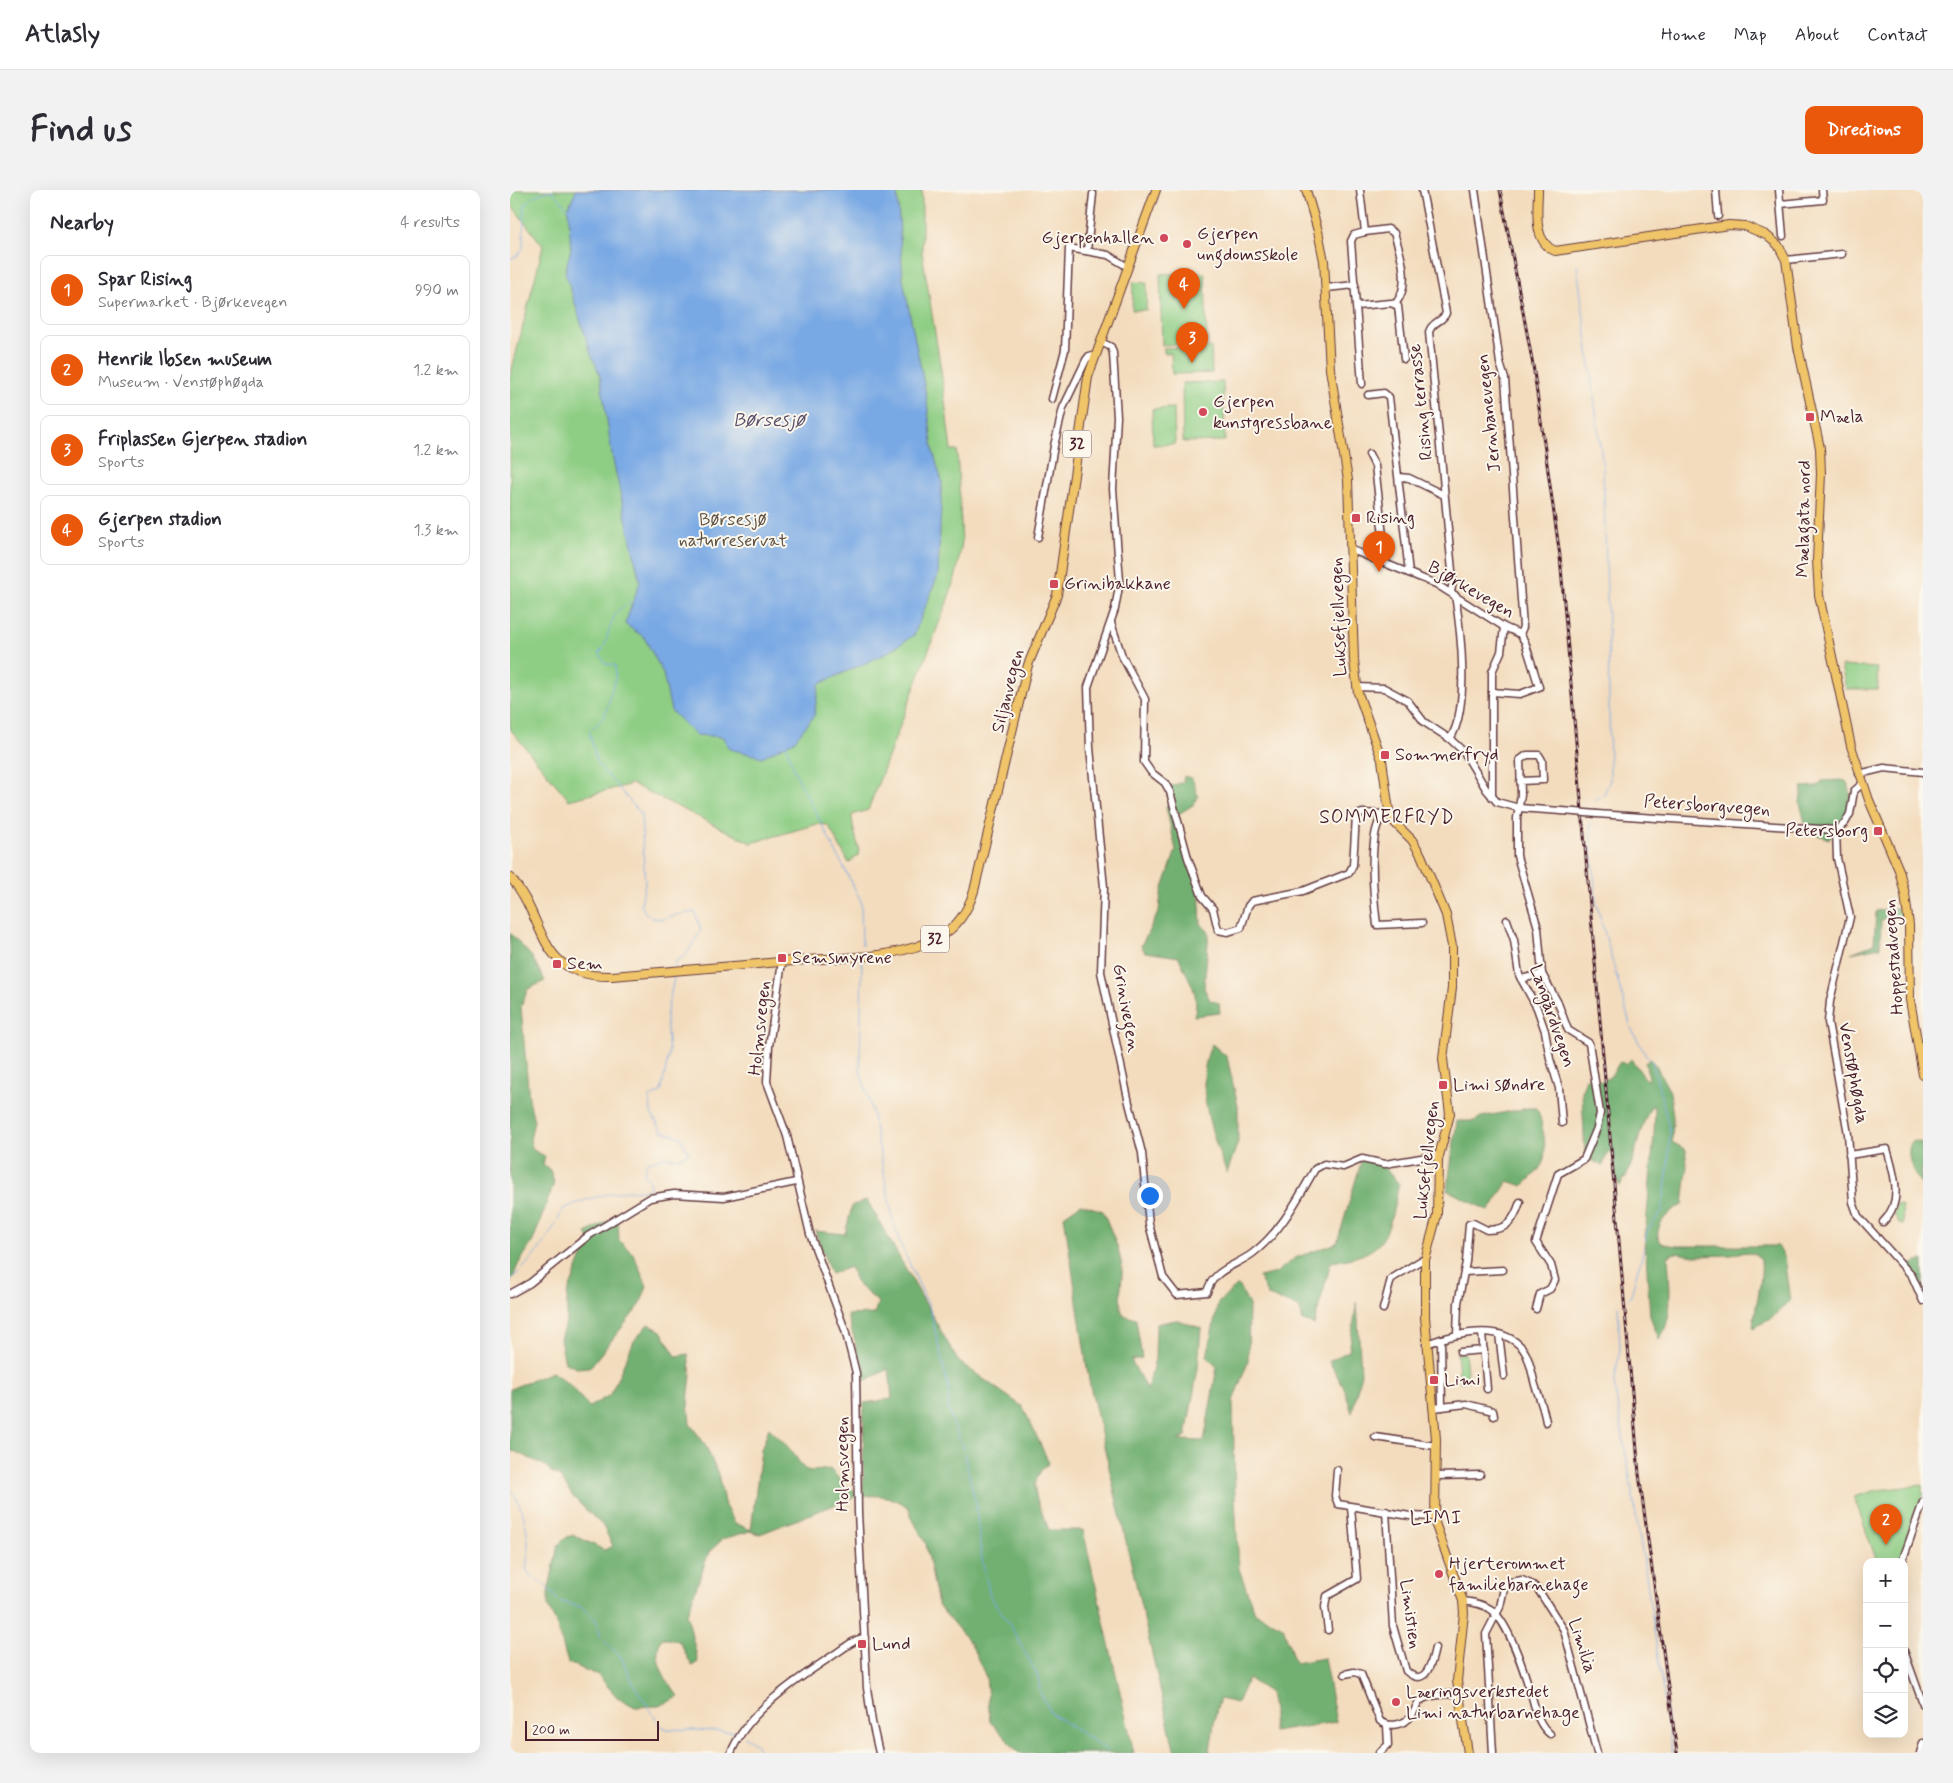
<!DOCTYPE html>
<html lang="en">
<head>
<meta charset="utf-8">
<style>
	:root { --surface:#fff; --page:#f2f2f3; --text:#2b2b33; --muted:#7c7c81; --line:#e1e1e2; --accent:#ea580c }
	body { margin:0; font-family:Mynerve,sans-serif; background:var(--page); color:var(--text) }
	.controls { position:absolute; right:15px; bottom:15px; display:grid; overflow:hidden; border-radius:10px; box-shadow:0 5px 20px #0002 }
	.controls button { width:45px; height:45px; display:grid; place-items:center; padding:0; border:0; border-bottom:1px solid var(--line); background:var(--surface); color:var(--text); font:25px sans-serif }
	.scale { position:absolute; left:15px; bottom:12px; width:134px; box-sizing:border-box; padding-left:5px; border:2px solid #4a1f2b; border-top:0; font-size:14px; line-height:18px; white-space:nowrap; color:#4a1f2b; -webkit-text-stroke:4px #fbf7ec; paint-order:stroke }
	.you { position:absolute; left:639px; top:1005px; width:18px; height:18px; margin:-12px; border:4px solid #fff; border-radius:50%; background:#1a73e8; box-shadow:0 0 0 8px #1a73e833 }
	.badge { display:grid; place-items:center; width:32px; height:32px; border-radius:50%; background:var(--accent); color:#fff; font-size:16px; font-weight:700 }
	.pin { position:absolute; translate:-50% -41px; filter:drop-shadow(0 1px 2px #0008) }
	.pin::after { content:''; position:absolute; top:26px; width:18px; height:15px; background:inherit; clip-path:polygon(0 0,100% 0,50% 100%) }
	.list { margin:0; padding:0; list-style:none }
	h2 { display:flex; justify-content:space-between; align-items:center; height:65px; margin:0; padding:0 20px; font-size:21px }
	h2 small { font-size:16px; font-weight:400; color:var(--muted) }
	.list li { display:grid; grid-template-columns:32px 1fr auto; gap:15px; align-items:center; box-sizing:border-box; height:70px; margin:0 10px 10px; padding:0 10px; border:1px solid var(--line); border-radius:10px }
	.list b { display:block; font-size:19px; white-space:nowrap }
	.list p { margin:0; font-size:16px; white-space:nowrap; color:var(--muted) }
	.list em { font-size:16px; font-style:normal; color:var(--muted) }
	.icon { flex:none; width:28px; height:28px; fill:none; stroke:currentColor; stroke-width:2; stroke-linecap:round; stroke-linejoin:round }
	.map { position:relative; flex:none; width:1413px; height:1563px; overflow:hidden; border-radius:10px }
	header { display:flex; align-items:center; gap:30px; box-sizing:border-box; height:70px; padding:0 25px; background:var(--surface); border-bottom:1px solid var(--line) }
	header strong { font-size:24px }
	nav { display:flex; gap:28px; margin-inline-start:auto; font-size:18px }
	.intro { display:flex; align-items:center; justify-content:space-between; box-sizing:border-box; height:120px; padding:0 30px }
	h1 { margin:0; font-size:35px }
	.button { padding:12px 22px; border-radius:10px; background:var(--accent); color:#fff; font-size:18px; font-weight:700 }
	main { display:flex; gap:30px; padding:0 30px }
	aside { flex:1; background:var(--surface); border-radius:10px; box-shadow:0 5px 20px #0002 }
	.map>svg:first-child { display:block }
</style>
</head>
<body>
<header>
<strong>Atlasly</strong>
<nav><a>Home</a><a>Map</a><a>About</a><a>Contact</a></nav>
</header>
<div class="intro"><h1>Find us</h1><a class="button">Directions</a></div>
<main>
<aside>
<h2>Nearby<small>4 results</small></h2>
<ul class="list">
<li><span class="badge">1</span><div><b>Spar Rising</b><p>Supermarket · Bjørkevegen</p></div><em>990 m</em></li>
<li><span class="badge">2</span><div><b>Henrik Ibsen museum</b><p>Museum · Venstøphøgda</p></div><em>1.2 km</em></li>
<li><span class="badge">3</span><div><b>Friplassen Gjerpen stadion</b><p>Sports</p></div><em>1.2 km</em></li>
<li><span class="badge">4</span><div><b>Gjerpen stadion</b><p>Sports</p></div><em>1.3 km</em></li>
</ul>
</aside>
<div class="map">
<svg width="1413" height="1563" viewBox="0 0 1413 1563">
	<rect width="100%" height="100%" fill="#fbf7ec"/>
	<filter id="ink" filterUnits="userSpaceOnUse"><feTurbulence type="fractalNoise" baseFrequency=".02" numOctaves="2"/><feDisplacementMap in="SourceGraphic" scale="10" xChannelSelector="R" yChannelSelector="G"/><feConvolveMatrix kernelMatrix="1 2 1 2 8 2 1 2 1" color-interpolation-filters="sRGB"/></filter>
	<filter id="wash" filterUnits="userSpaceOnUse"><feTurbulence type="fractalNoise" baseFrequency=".0096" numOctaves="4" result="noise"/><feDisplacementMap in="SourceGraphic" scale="20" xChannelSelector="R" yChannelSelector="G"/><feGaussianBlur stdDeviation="1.12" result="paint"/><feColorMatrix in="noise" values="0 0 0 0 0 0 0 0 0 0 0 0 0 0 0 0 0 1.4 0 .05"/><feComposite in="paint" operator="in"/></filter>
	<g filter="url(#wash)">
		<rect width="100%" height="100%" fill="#f3dcbd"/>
		<g fill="#8ecd84" stroke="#6c7658">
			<path d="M0 0H412V62L431 180 441 260H447L452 352 446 385 437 412 358 620 342 625C342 639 348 650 349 664L339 673 318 635 307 634 241 653 122 594 59 610 0 539V187L33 56 0 13Z"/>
			<polygon points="695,83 697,153 652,155 650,84"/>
			<polygon points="623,92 637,93 636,120 622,120"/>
			<polygon points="701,157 702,183 662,184 661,163 654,163 654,158"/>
			<polygon points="713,192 715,251 673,252 672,193"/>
			<polygon points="664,218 665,254 643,255 642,219"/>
			<polygon points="1331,476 1367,478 1368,499 1336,499"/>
			<polygon points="1387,1014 1392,1016 1393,1034 1389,1033 1384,1024"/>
			<polygon points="955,1163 958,1191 950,1192 947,1164"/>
			<polygon points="1413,1295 1413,1306 1390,1372 1367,1372 1344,1307 1367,1300"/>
		</g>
		<g fill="#72b072" stroke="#5e684e">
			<path d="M674 586 682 588 688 606 683 615 667 625 689 697 691 734 699 742 694 798 700 810 709 813 710 823 684 826C691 802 677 789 669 767L635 762 631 756 649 721 651 704 666 660 656 617 662 612 658 597 673 592Z"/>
			<path d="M1331 590 1336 591C1349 612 1333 635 1319 649L1297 641 1290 613 1292 597 1308 596 1312 591Z"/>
			<polygon points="1392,717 1392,726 1373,729 1371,731 1370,757 1341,763 1364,754 1366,721"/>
			<polygon points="0,743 22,767 35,791 18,799 11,817 19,909 24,931 20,950 23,960 35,966 33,974 40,980 44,993 23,1051 8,1075 0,1094"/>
			<path d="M702 854 717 867 728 916V952L717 983C702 947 683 891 702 854Z"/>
			<path d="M1121 869 1137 891 1139 887 1135 873 1140 869 1146 876 1160 902 1163 927 1162 952 1176 960 1177 979 1173 1015C1160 1019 1143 1036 1149 1051L1154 1054 1167 1056H1268L1274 1067 1280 1111 1259 1130 1243 1138C1245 1115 1253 1093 1251 1069L1245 1064 1232 1062 1222 1065 1185 1066 1165 1063 1158 1066C1159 1090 1165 1130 1149 1149L1140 1126 1135 1048 1144 945 1145 920 1142 915C1127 939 1127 973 1110 996L1105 989 1103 964 1098 961 1093 975 1075 968 1072 901 1076 888 1084 886 1090 892 1100 887 1110 872 1116 874Z"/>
			<path d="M1018 918H1027C1032 931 1038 960 1033 972 1030 981 1019 989 1013 996L998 991 979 1021 937 1000 947 931H965L971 927Z"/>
			<path d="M1403 951 1413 953V977L1411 982 1413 995C1403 988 1393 959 1403 951Z"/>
			<path d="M852 969 871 974 889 994C877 1045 880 1064 821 1072L804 1135 793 1131 789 1117 758 1106 749 1087 766 1083 785 1068 827 1053Z"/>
			<path d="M357 1010 448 1171 513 1217 539 1273C513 1293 530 1315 539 1340H573L624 1563H509L480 1531 476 1487 461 1454 428 1415 416 1354 402 1328 399 1318C383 1306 371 1305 353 1306L354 1213 382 1209 379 1179 352 1192 345 1151 337 1125 364 1124 368 1112 348 1095 340 1077 321 1084 305 1041 335 1044 342 1016Z"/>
			<path d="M571 1014 593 1021C600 1039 610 1059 612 1078 613 1094 607 1110 613 1125L626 1129 632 1168 621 1170 637 1200 645 1169 646 1134 666 1130 691 1138 688 1178 676 1246 669 1250 694 1251 707 1177 697 1167 708 1113 728 1095 739 1115 738 1172 723 1211 725 1309 729 1379 745 1423 773 1437 785 1473 814 1468 826 1532 763 1542V1518L760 1503 738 1488 727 1513 710 1509C703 1526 704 1545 699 1563H665L579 1191 554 1026Z"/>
			<polygon points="98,1031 108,1032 109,1050 124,1065 137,1096 130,1115 80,1177 67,1178 55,1173 50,1149 57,1128 57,1105 79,1049 76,1043"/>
			<polygon points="1413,1070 1413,1097 1405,1083 1397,1076"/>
			<polygon points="847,1112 851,1184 842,1223 834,1198 819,1171 839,1161"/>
			<path d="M138 1134 151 1141 166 1166 178 1164 181 1185 178 1212 180 1234 195 1254 208 1284 215 1316 225 1333 241 1340 251 1260 259 1238C265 1244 273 1251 279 1258 297 1279 287 1284 320 1279L336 1296 345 1301 347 1306 250 1344 240 1341 213 1349 199 1362 177 1424 188 1472 182 1476 169 1451 152 1448C140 1468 156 1491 169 1507L149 1516 125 1517 107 1507 88 1485 58 1473 46 1433 38 1416V1403L48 1355 57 1347 64 1345 94 1360 103 1356 93 1336 64 1308 50 1287 41 1282 36 1276 4 1261 0 1263V1199L42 1182 59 1194 79 1217 100 1205 124 1151Z"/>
		</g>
		<polygon fill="#79a9e4" stroke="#626488" points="66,0 387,0 393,90 416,204 423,261 432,292 428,385 404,445 375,464 309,494 304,526 284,551 252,567 219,559 213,547 186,545 161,521 153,483 134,447 115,434 130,392 103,270 90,185 81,164 55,82 61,59 58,18"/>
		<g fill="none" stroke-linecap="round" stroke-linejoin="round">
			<g stroke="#79a9e4" stroke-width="1">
				<path d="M0 69 7 66 13 58 14 17C19 7 32 1 42 1L58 18"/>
				<polyline points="1067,75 1093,277 1098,436 1100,590 1094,604 1085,610"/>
				<path d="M122 413C101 417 100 440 94 458L89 463 96 474 105 475C107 493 104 490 100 505 97 522 94 531 79 540L87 573 131 624 135 694 131 714 135 723 143 728 152 729 170 724 185 722 191 740 176 765 165 772V776"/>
				<polyline points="276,555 285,582 351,711 352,755"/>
				<polyline points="1080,633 1086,712 1121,838 1136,866 1142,871 1160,941 1158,977 1152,1021 1137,1041 1131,1071 1128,1078 1121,1106 1118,1109"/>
				<polyline points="352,771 350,880 362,921 383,1031 391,1055 420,1119 439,1200 438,1219 453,1259 466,1314 471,1365 480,1406 499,1433 528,1486 531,1505 542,1524 594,1558 597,1563"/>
				<path d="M0 1090C24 1070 40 1047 53 1019 81 1006 109 1000 140 1000L139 990 134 986 136 973 155 967 168 968 179 963 170 947 152 941 141 923 140 907 151 902 159 863 156 827 165 783"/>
				<polyline points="1108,1116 1110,1159 1104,1193 1137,1391 1162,1563"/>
				<path d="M0 1298C17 1323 21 1351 16 1379L22 1388 34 1394 49 1411 71 1417 86 1430 91 1448 111 1467 125 1497 151 1536 157 1539 229 1542"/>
				<polyline points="234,1546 247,1555 250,1563"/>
			</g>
		</g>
	</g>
	<g filter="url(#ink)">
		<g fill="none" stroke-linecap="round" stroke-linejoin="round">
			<defs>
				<g id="minor">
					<polyline points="850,0 855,42 844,45 841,51 852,194"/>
					<path d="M912 0 936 123C933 132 922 131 919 142L943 391 941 402"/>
					<polyline points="965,0 990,173 995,189 1013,437 1010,444"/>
					<polyline points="1206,0 1208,26"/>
					<polyline points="1269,0 1273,46"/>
					<polyline points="1270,14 1313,10 1312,0"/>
					<path d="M855 42 878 39 884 43C891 65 901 94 886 113"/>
					<polyline points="577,61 583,4"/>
					<polyline points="1276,70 1332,64"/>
					<polyline points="816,98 845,95"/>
					<polyline points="847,116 881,113 888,116 894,169"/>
					<path d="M591 152 601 157 603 163 607 227 603 299 610 391 605 419 578 497 580 558 594 697 591 782 619 913 632 963 639 1034 653 1087 667 1105 697 1102C703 1079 726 1076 743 1063 771 1042 788 1008 805 979L814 974 833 977 852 969 875 974 929 965"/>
					<polyline points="858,205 874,203 879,207 899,383"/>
					<polyline points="542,209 555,160 559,58 598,65 618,77"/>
					<polyline points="859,264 865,276 876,372"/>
					<polyline points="889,287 899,288 934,305"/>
					<polyline points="528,347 544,256 553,218 576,170 579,166 585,167"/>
					<polyline points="842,360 926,394 994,437 1010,444"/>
					<polyline points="601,433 612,466 635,509 634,572 641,582 655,593 660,602 678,668 692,706 703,719 708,740 718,742 731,738 738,716 742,711 793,701 839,683 843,675 846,626 852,623 873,624"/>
					<polyline points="847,497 874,498 898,511 914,532 940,549 954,562 976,599 987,612 1009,618 1065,622"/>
					<polyline points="982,502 1010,504 1029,497 1015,452 1010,444"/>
					<path d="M940 549C960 518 951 442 945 405"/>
					<polyline points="1349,584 1374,578 1413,582"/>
					<polyline points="1010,591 1033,590 1032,570 1029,565 1017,565 1010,570 1011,605 1007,628 1007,666 1028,738 1032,784 1048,813 1058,840 1079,853 1090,923 1087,938 1074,969 1048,984 1026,1052 1041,1075 1045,1090 1040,1099 1030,1104 1026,1119"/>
					<polyline points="982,607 982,482 991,462 994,437"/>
					<path d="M875 623C856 639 864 711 867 735L912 733"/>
					<polyline points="1087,624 1326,640 1335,633 1340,624 1344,601 1353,593"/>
					<polyline points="1326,640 1327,668 1340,727 1320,811 1318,832 1338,944 1343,1012 1348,1026 1402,1086 1413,1111"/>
					<polyline points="997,730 1004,750 1009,785 1027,818 1035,841 1040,869 1049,898 1052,933"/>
					<polyline points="272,772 259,856 257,892 277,946 300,1044 335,1140 346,1183 348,1322 357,1498 362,1532 369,1563"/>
					<polyline points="1011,789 1032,784"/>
					<path d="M1339 965 1377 959C1384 984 1394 1011 1373 1032"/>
					<polyline points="954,1082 993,1080"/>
					<polyline points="0,1104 20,1093 78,1046 140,1008 164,1004 214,1007 286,992"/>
					<polyline points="873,1119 881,1089 910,1071 915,1070"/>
					<polyline points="972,1143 977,1199"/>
					<polyline points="989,1144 994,1186"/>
					<path d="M947 1145 948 1113 956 1072 959 1034 963 1033 977 1040C998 1040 1004 1030 1010 1012"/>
					<path d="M916 1154C944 1144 991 1131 1013 1159 1020 1168 1022 1184 1025 1195 1029 1207 1034 1219 1036 1232"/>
					<polyline points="950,1162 974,1160"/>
					<polyline points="932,1217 956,1214 983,1221 984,1226"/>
					<polyline points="923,1218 932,1217 931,1149"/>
					<polyline points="865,1247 926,1256"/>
					<polyline points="827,1280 825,1306 828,1314 900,1326 924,1327"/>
					<polyline points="926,1286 970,1285"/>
					<path d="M876 1321 883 1436 896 1481C916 1499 922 1472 925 1458"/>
					<polyline points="1392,1372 1413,1312"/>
					<path d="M953 1411C963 1412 973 1414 982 1420 1000 1435 1015 1484 1022 1507 1026 1521 1028 1534 1040 1544"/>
					<polyline points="818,1440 815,1417 817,1406 847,1389 841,1317"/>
					<polyline points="1394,1461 1413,1514"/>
					<path d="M835 1484 844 1482 851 1484 870 1531C879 1538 895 1535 902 1525 906 1520 906 1512 913 1509 922 1504 938 1505 948 1503"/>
					<path d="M221 1563C237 1521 289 1488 325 1464 333 1459 345 1448 355 1448"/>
					<polyline points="869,1563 878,1555 877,1535"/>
					<polyline points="983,1563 976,1444 990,1417 994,1398 1001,1392 1012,1390 1023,1395 1029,1401 1054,1440 1087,1563"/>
					<polyline points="1410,1563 1413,1553"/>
				</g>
				<g id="major">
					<polyline points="796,0 808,41 814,71 820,179 838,290 844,470 848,503 872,570 879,621 883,631 902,650 911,665 936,725 942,756 942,798 933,869 940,924 928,970 927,1025 915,1070 915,1127 926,1249 925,1333 953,1411 954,1423 947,1491 958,1563"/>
					<path d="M1028 0C1028 20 1022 51 1045 61L1219 35 1235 36 1256 45 1268 55 1276 70 1288 157 1310 258 1311 284 1307 370 1309 405 1341 556 1359 610 1389 680 1395 704 1399 735 1400 810 1413 885"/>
					<path d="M0 687C38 730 25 788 102 786 162 781 223 776 283 771 330 767 389 770 431 746 449 736 458 720 464 701L518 475 547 405 578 187 646 0"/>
				</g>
			</defs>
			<use href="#minor" stroke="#633b41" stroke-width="9"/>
			<use href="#major" stroke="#633b41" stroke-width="10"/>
			<use href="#minor" stroke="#fff" stroke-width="6"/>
			<use href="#major" stroke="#f0c469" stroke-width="8"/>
			<defs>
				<polyline id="rail" points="990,0 1023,175 1050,366 1129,1284 1167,1563"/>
			</defs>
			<use href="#rail" stroke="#4a1f2b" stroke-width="3"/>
			<use href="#rail" stroke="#fbf7ec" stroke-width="1" stroke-dasharray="4" stroke-linecap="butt"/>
			<defs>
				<polyline id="minor-bridge" points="1065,622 1087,624"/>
			</defs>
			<use href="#minor-bridge" stroke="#633b41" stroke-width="9" stroke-linecap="butt"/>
			<use href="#minor-bridge" stroke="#fff" stroke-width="6"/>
		</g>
	</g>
	<g fill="#d1495b" stroke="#fbf7ec" stroke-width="2">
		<circle cx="654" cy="48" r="5"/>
		<circle cx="677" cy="54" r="5"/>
		<circle cx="693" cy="222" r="5"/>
		<rect x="1295" y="222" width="10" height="10" rx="2.5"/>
		<rect x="841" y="323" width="10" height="10" rx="2.5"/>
		<rect x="539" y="389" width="10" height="10" rx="2.5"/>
		<rect x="870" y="560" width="10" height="10" rx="2.5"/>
		<rect x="1363" y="636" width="10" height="10" rx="2.5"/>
		<rect x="267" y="763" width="10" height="10" rx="2.5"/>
		<rect x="42" y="769" width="10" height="10" rx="2.5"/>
		<rect x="928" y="890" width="10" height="10" rx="2.5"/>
		<rect x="919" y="1185" width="10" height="10" rx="2.5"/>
		<circle cx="929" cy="1384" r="5"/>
		<rect x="347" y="1449" width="10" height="10" rx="2.5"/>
		<circle cx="886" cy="1512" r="5"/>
	</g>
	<g text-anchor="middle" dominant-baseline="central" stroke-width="4" stroke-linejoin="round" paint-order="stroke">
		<g fill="#fbf7ec" stroke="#7f6065" stroke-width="1">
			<rect x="553" y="240.5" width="28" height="27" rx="4"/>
			<rect x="411" y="735.5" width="28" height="27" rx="4"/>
		</g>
		<g font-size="16" font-weight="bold" fill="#4a1f2b">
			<text x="567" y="254">32</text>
			<text x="425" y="749">32</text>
		</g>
		<g font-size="18" fill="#4a1f2b" stroke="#fbf7ec" text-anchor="start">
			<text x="687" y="44">Gjerpen<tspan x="687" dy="21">ungdomsskole</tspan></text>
			<text x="644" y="48" text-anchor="end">Gjerpenhallen</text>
			<text x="703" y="212">Gjerpen<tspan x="703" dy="21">kunstgressbane</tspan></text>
			<text x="1310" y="227">Mæla</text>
			<text x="856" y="328">Rising</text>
			<text x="554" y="394">Grinibakkane</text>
			<text x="885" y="565">Sommerfryd</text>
			<text x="1358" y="641" text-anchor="end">Petersborg</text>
			<text x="282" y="768">Semsmyrene</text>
			<text x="57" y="774">Sem</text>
			<text x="943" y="895">Limi søndre</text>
			<text x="934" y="1190">Limi</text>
			<text x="939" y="1374">Hjerterommet<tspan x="939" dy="21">familiebarnehage</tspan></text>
			<text x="362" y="1454">Lund</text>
			<text x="896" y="1502">Læringsverkstedet<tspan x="896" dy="21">Limi naturbarnehage</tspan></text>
		</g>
		<g font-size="18" fill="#4a1f2b" stroke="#fbf7ec">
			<text transform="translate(911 212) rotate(-96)">Rising terrasse</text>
			<text transform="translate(979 223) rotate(-96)">Jernbanevegen</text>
			<text transform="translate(1294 329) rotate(-89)">Mælagata nord</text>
			<text transform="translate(961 400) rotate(30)">Bjørkevegen</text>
			<text transform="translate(829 427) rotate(-92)">Luksefjellvegen</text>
			<text transform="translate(498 501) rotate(-76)">Siljanvegen</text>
			<text transform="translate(1197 616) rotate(4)">Petersborgvegen</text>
			<text transform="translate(1384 767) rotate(-94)">Hoppestadvegen</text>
			<text transform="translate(616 818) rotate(80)">Grinivegen</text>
			<text transform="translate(1042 826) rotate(71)">Langårdvegen</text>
			<text transform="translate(250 838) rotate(-84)">Holmsvegen</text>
			<text transform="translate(1343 883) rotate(80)">Venstøphøgda</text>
			<text transform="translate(917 970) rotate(-84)">Luksefjellvegen</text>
			<text transform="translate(333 1274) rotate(-90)">Holmsvegen</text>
			<text transform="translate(900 1424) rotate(82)">Limistien</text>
			<text transform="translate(1072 1456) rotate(72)">Limilia</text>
		</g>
		<g font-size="18" fill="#5e5346" stroke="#fbf7ec">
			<text x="223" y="330">Børsesjø<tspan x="223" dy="21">naturreservat</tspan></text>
		</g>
		<g font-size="19" font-style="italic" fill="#5a4f6c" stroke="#fbf7ec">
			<text x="259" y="230">Børsesjø</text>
		</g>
		<g font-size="19" letter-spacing="1" fill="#4a1f2b" stroke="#fbf7ec">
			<text x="877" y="627">SOMMERFRYD</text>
			<text x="926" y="1328">LIMI</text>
		</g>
	</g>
</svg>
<div class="controls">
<button>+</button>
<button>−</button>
<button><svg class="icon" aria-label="locate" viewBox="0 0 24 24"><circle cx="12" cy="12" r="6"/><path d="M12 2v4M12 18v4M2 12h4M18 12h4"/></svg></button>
<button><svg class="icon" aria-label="layers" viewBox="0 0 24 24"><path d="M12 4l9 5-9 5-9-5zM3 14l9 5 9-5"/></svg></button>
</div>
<div class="scale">200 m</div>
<div class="you"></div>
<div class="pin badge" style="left:869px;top:382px">1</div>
<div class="pin badge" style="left:1376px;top:1355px">2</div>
<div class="pin badge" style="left:682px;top:173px">3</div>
<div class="pin badge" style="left:674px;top:119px">4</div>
</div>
</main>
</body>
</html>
